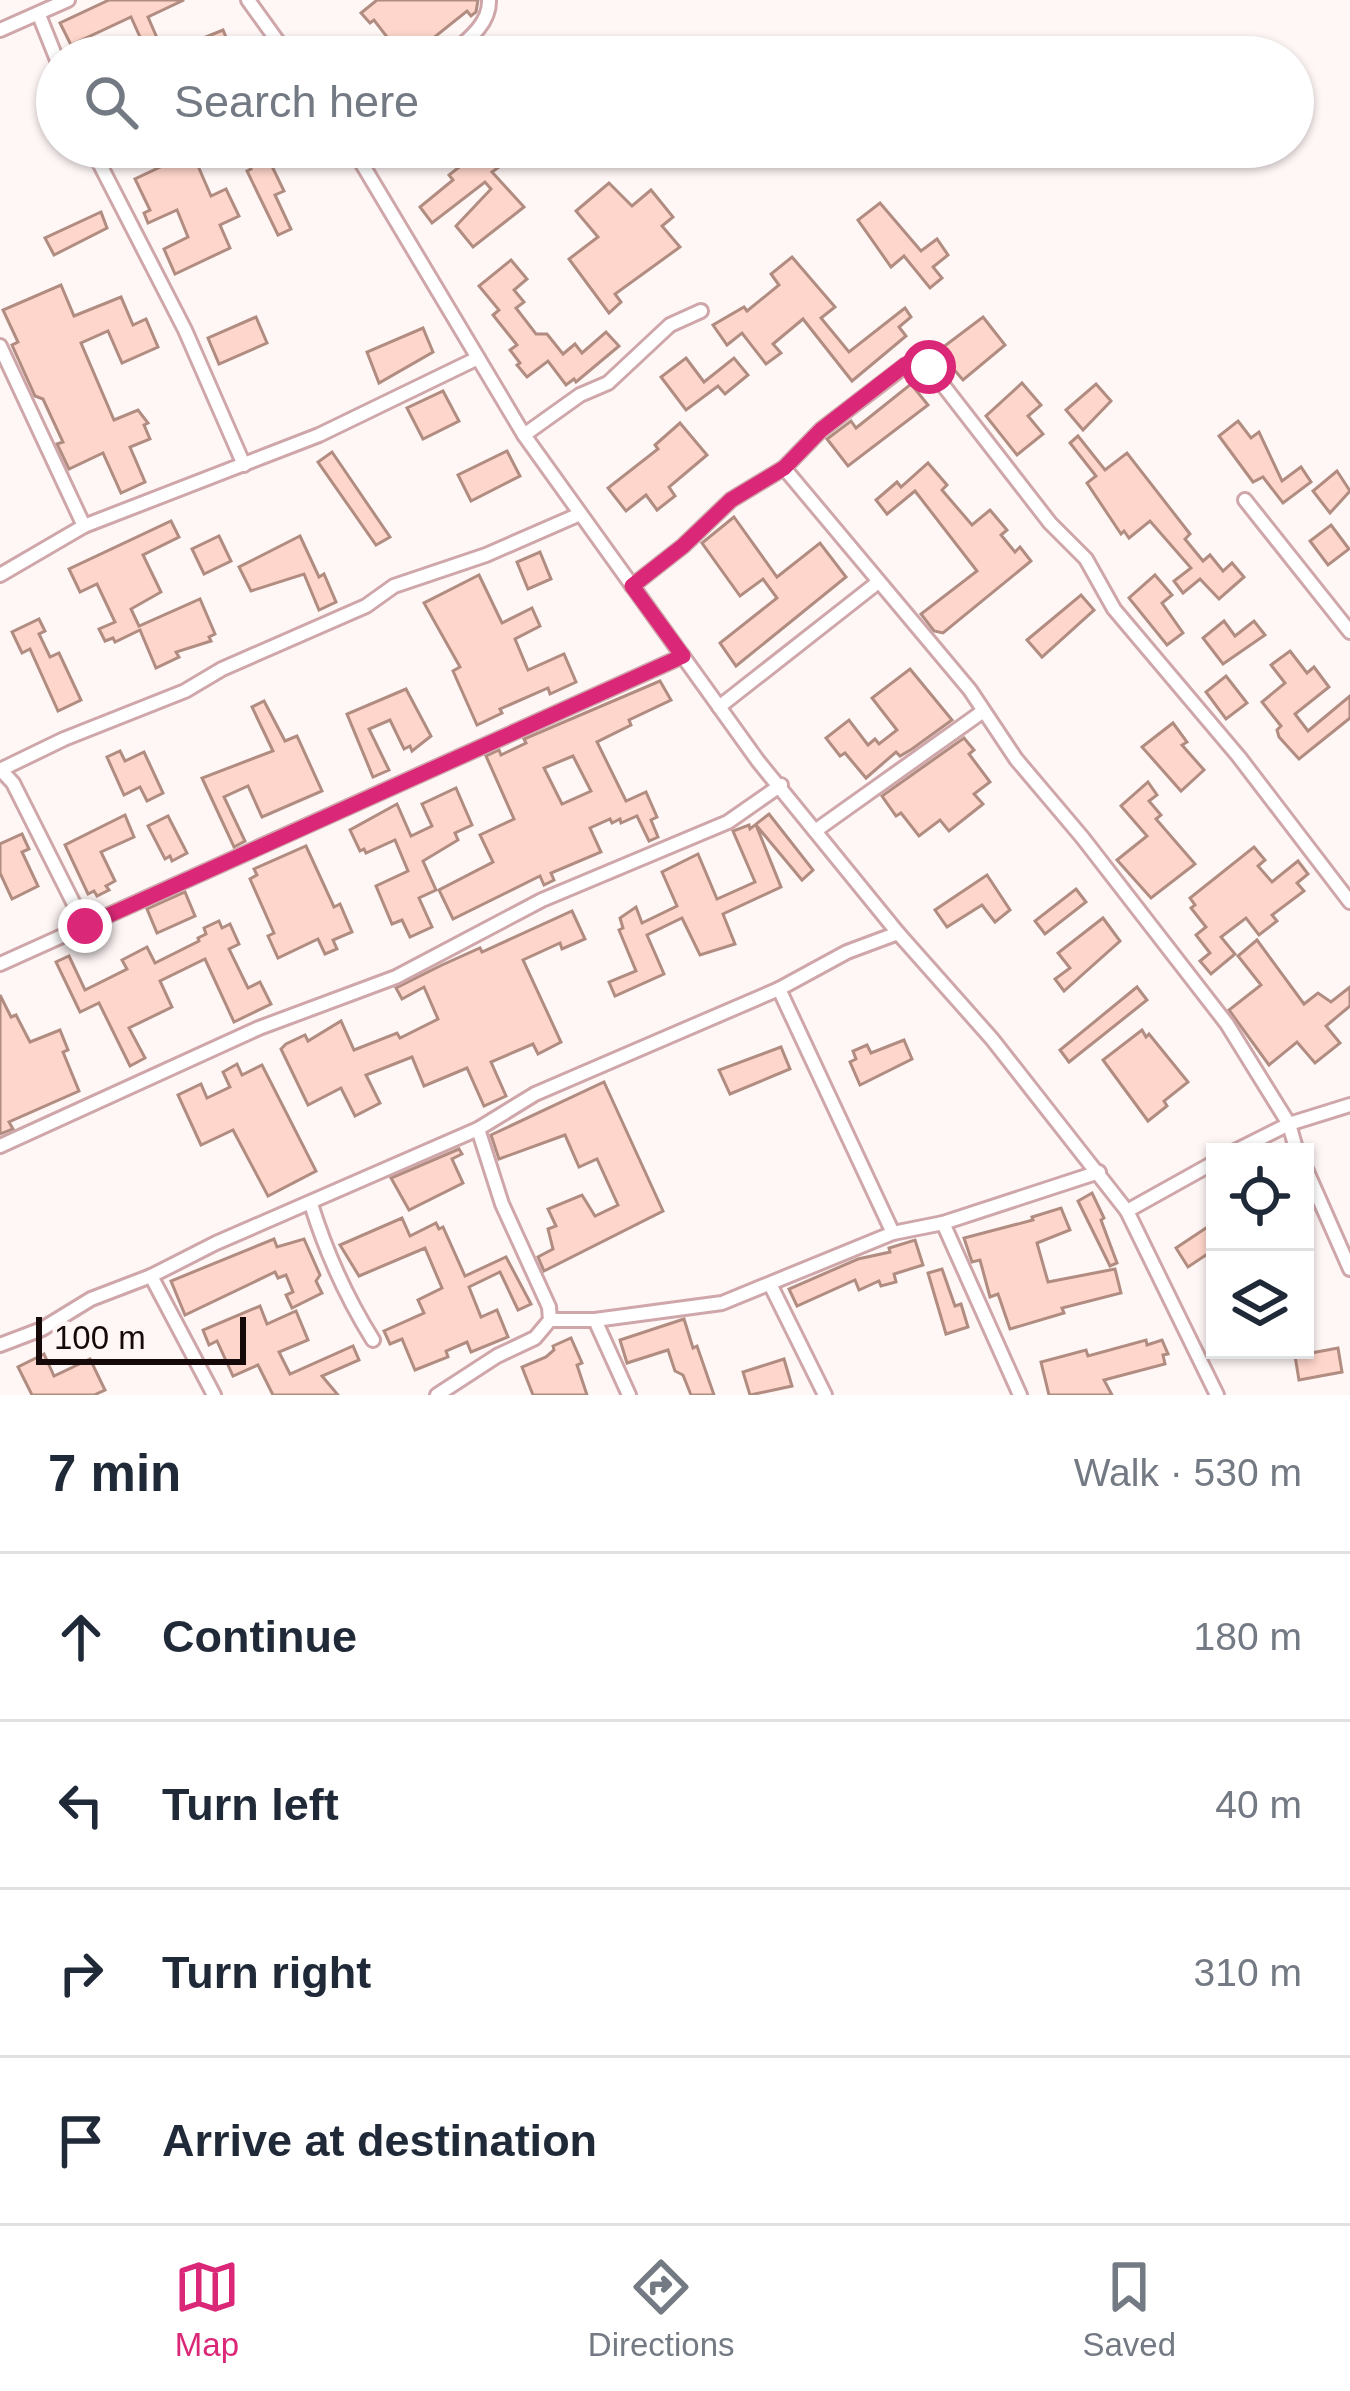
<!DOCTYPE html>
<html lang="en">
<head>
<meta charset="utf-8">
<style>
	:root { --surface:#fff; --page:#f2f2f3; --text:#1f2937; --muted:#747a83; --line:#e0e1e3; --accent:#db2777 }
	body { margin:0; font-family:Helvetica,sans-serif; background:var(--page); color:var(--text) }
	.controls { position:absolute; right:36px; bottom:36px; display:grid; overflow:hidden; border-radius:0px; box-shadow:0 3px 9px #0004 }
	.controls button { width:108px; height:108px; display:grid; place-items:center; padding:0; border:0; border-bottom:3px solid var(--line); background:var(--surface); color:var(--text); font:60px sans-serif }
	.scale { position:absolute; left:36px; bottom:30px; width:210px; box-sizing:border-box; padding-left:12px; border:6px solid #16090a; border-top:0; font-size:33px; line-height:42px; white-space:nowrap; color:#16090a; -webkit-text-stroke:9px #fff6f6; paint-order:stroke }
	.stop { position:absolute; width:36px; height:36px; margin:-27px; border:9px solid #db2777; border-radius:50%; background:#fff }
	.stop.end { background:#db2777; border-color:#fff; box-shadow:0 3px 12px #0008 }
	.list { margin:0; padding:0; list-style:none }
	h2 { display:flex; justify-content:space-between; align-items:center; height:156px; margin:0; padding:0 48px; font-size:51px }
	h2 small { font-size:39px; font-weight:400; color:var(--muted) }
	.list li { display:grid; grid-template-columns:78px 1fr auto; gap:36px; align-items:center; box-sizing:border-box; height:168px; padding:0 48px; border-top:3px solid var(--line) }
	.list b { display:block; font-size:45px; white-space:nowrap }
	.list em { font-size:39px; font-style:normal; color:var(--muted) }
	.icon { flex:none; width:66px; height:66px; fill:none; stroke:currentColor; stroke-width:2; stroke-linecap:round; stroke-linejoin:round }
	.map { position:relative; flex:none; width:1350px; height:1395px; overflow:hidden }
	.search { position:absolute; background:var(--surface); box-shadow:0 3px 9px #0004; left:36px; right:36px; top:36px; height:132px; display:flex; align-items:center; gap:30px; box-sizing:border-box; padding:0 42px; border-radius:66px; color:var(--muted); font-size:45px }
	.sheet { height:828px; background:var(--surface) }
	nav { display:flex; justify-content:space-around; align-items:center; box-sizing:border-box; height:168px; border-top:3px solid var(--line); background:var(--surface); font-size:33px; color:var(--muted) }
	nav a { display:grid; justify-items:center; gap:6px }
	nav .on { color:var(--accent) }
	.map>svg:first-child { display:block }
</style>
</head>
<body>
<div class="map">
<svg width="1350" height="1395" viewBox="0 0 1350 1395">
	<rect width="100%" height="100%" fill="#fff6f6"/>
	<g fill="#ffd6cb" stroke="#b18c81" stroke-width="3" fill-rule="evenodd">
		<polygon points="109,0 184,0 148,17 164,54 223,30 234,57 149,57 131,17 71,45 60,23"/>
		<polygon points="377,0 478,0 476,12 471,16 467,11 432,39 438,47 431,52 435,57 380,57 394,46 374,20 370,23 361,13"/>
		<polygon points="240,147 287,147 268,158 284,191 275,195 291,229 278,235 247,171 251,169"/>
		<polygon points="485,147 527,147 492,172 524,207 473,247 456,226 491,189 485,182 432,223 420,207 453,180 449,175"/>
		<polygon points="192,152 211,196 226,189 239,216 220,225 230,248 175,274 164,249 188,237 177,210 148,223 144,213 150,210 135,179"/>
		<polygon points="609,183 632,206 651,190 673,217 662,226 680,247 615,294 621,302 609,313 569,259 598,237 576,211"/>
		<polygon points="880,203 921,251 937,239 948,255 933,267 942,278 930,288 904,256 891,267 858,220"/>
		<polygon points="101,212 107,228 54,255 45,238"/>
		<polygon points="792,257 835,307 821,318 849,352 905,308 911,317 899,327 906,336 852,381 803,319 773,344 781,353 766,364 742,333 727,345 713,325 744,307 747,311 779,285 771,274"/>
		<polygon points="511,260 527,279 514,290 524,302 516,308 536,334 547,334 563,354 575,344 582,353 606,332 619,346 576,382 574,379 566,385 548,361 527,377 517,365 520,363 510,350 517,345 493,315 499,310 479,286"/>
		<polygon points="61,285 74,316 121,297 133,325 146,319 158,347 122,363 108,331 81,343 114,420 138,410 148,423 144,425 150,439 130,447 145,482 121,493 103,453 69,469 57,444 63,442 43,399 35,396 12,345 18,342 3,310"/>
		<polygon points="256,317 267,343 219,364 208,338"/>
		<polygon points="983,317 1005,345 963,380 938,351"/>
		<polygon points="423,328 433,352 379,383 367,352"/>
		<polygon points="686,358 704,382 734,358 748,375 725,394 718,386 686,410 661,377"/>
		<polygon points="1022,383 1041,405 1028,416 1043,434 1017,455 986,416"/>
		<polygon points="911,384 928,405 848,466 827,439 851,421 856,428"/>
		<polygon points="1096,384 1111,401 1083,430 1066,410"/>
		<polygon points="443,391 459,421 423,439 407,408"/>
		<polygon points="1238,421 1251,438 1259,432 1282,481 1301,467 1311,482 1283,503 1263,477 1253,482 1219,436"/>
		<polygon points="680,423 707,455 669,487 675,496 657,510 646,495 626,511 608,488 658,449 655,445"/>
		<polygon points="1078,436 1105,470 1127,453 1190,534 1185,539 1203,561 1210,555 1223,571 1232,563 1244,577 1219,599 1200,579 1183,593 1174,581 1191,568 1150,521 1129,538 1124,531 1121,534 1087,483 1096,476 1070,443"/>
		<polygon points="507,451 520,476 471,501 458,475"/>
		<polygon points="332,452 390,537 376,545 318,462"/>
		<polygon points="928,463 947,485 942,490 972,525 990,510 1007,530 1001,535 1015,552 1020,547 1031,561 943,633 934,631 921,614 977,571 915,491 887,514 876,500 897,482 901,487"/>
		<polygon points="1337,471 1350,491 1330,513 1313,491"/>
		<polygon points="734,517 777,577 820,543 846,577 736,666 720,643 777,598 763,579 740,596 702,543"/>
		<polygon points="171,521 179,537 143,555 161,592 131,609 139,626 200,599 215,634 209,637 211,641 176,652 179,657 156,668 140,630 115,642 113,638 105,641 99,629 115,622 97,584 80,592 69,569"/>
		<polygon points="1331,525 1349,549 1328,565 1310,541"/>
		<polygon points="219,536 231,561 204,574 192,549"/>
		<polygon points="300,536 319,577 324,574 336,602 319,610 304,574 251,591 239,567"/>
		<polygon points="540,552 551,579 528,589 517,562"/>
		<polygon points="479,575 502,623 532,608 540,626 515,639 528,670 564,654 576,682 550,694 548,688 500,709 502,713 477,725 453,671 460,667 424,603"/>
		<polygon points="1155,575 1172,595 1162,603 1183,633 1167,645 1129,598"/>
		<polygon points="1081,595 1094,610 1042,657 1027,640"/>
		<polygon points="39,619 45,631 39,634 50,657 59,653 81,700 58,711 30,649 22,653 12,632"/>
		<polygon points="1224,621 1235,636 1254,621 1265,635 1223,664 1203,638"/>
		<polygon points="1290,651 1307,673 1314,667 1329,687 1295,714 1308,731 1350,696 1350,718 1299,759 1279,737 1277,730 1281,726 1262,702 1285,683 1271,665"/>
		<polygon points="910,669 952,720 912,749 900,756 896,752 866,778 845,753 840,756 826,738 849,720 868,745 875,739 879,744 897,730 872,698"/>
		<polygon points="1226,676 1247,703 1226,719 1206,692"/>
		<path d="M660 681 671 700 629 720 631 725 597 742 626 801 646 792 657 817 651 820 658 837 649 841 637 816 621 823 620 819 612 823 610 819 590 828 601 852 551 873 554 880 544 885 540 876 453 919 439 890 493 862 480 835 514 819 486 756 499 750 501 755 526 743 524 739ZM573 756 591 791 562 804 544 768Z"/>
		<polygon points="406,689 431,736 412,751 410,746 404,749 390,720 369,729 389,770 373,777 347,714"/>
		<polygon points="264,701 285,741 297,736 322,791 262,817 248,786 224,797 245,841 234,847 202,778 273,751 252,707"/>
		<polygon points="1173,723 1187,742 1182,745 1204,770 1181,791 1142,747"/>
		<polygon points="964,738 974,750 969,754 990,782 974,794 983,804 949,831 940,820 919,836 901,813 896,816 882,796"/>
		<polygon points="120,751 125,761 144,752 163,793 147,801 140,787 124,795 107,757"/>
		<polygon points="1148,782 1157,795 1149,801 1161,815 1156,819 1195,864 1151,898 1117,860 1147,836 1121,806"/>
		<polygon points="456,788 472,825 455,833 458,840 423,861 436,890 419,898 432,927 410,937 402,920 392,924 376,886 408,871 395,840 366,853 364,849 360,851 350,830 397,804 411,836 432,826 422,804"/>
		<polygon points="769,814 813,870 802,880 756,825 781,887 723,914 735,944 700,955 682,918 647,935 664,974 615,996 609,982 636,971 619,930 623,928 620,918 636,907 642,923 677,906 662,872 698,854 717,899 755,882 733,831 749,825 750,829"/>
		<polygon points="125,815 134,837 101,852 115,881 106,886 109,890 97,896 94,891 88,894 65,845"/>
		<polygon points="168,816 187,853 172,861 170,856 165,859 148,826"/>
		<polygon points="22,834 29,849 22,852 38,886 12,899 0,873 0,844"/>
		<polygon points="306,846 334,907 340,904 352,932 333,940 337,949 325,954 318,939 278,958 268,936 274,933 250,879 257,875 254,869"/>
		<polygon points="1254,847 1265,860 1258,866 1272,882 1298,861 1308,874 1297,883 1304,891 1272,915 1277,921 1259,935 1246,918 1221,937 1235,954 1211,974 1200,961 1210,953 1196,935 1206,927 1191,908 1195,905 1190,898"/>
		<polygon points="987,875 1010,910 995,922 982,905 947,927 935,910"/>
		<polygon points="1076,889 1086,902 1045,934 1035,921"/>
		<polygon points="185,892 195,916 157,933 147,909"/>
		<polygon points="572,911 585,939 562,949 560,943 523,960 561,1042 538,1054 533,1044 491,1062 506,1096 484,1106 467,1068 424,1086 412,1057 366,1075 380,1103 355,1116 341,1088 308,1105 281,1049 286,1044 305,1035 308,1041 341,1021 354,1050 397,1033 400,1038 438,1019 424,987 402,999 396,988 442,965 480,948 482,952"/>
		<polygon points="1103,918 1120,941 1064,991 1055,979 1070,968 1058,953"/>
		<polygon points="219,921 222,928 230,924 239,944 229,949 248,988 260,982 271,1004 234,1022 205,959 160,981 172,1007 129,1028 145,1058 130,1066 99,1003 80,1012 56,962 69,956 85,990 127,969 122,960 147,947 155,963 199,941 198,938 206,934 204,928"/>
		<polygon points="1257,940 1304,1004 1318,993 1331,1002 1350,987 1350,1006 1326,1026 1340,1043 1315,1063 1297,1042 1269,1065 1229,1010 1261,985 1238,956"/>
		<polygon points="1137,987 1147,1000 1069,1062 1060,1050"/>
		<polygon points="0,995 11,1017 16,1015 30,1042 60,1030 68,1050 63,1052 79,1091 9,1122 13,1129 0,1134"/>
		<polygon points="1142,1030 1146,1037 1149,1034 1188,1082 1164,1101 1167,1106 1148,1121 1103,1060"/>
		<polygon points="904,1040 912,1059 860,1085 850,1062 856,1059 853,1051 867,1045 871,1053"/>
		<polygon points="781,1047 790,1069 730,1094 719,1070"/>
		<polygon points="237,1064 242,1075 262,1065 316,1171 268,1196 233,1130 201,1145 178,1095 201,1084 207,1098 230,1087 223,1072"/>
		<polygon points="604,1082 663,1211 544,1271 538,1257 553,1249 548,1229 556,1226 548,1209 582,1195 595,1216 618,1205 597,1159 579,1167 565,1135 499,1159 491,1135"/>
		<polygon points="459,1149 462,1154 452,1159 463,1183 409,1210 391,1178"/>
		<polygon points="1092,1193 1104,1218 1101,1220 1117,1263 1110,1266 1078,1201"/>
		<polygon points="1061,1208 1070,1230 1037,1243 1048,1282 1115,1269 1121,1293 1062,1308 1064,1313 1010,1329 998,1294 990,1297 980,1260 972,1262 964,1238 1033,1220 1032,1217"/>
		<polygon points="402,1218 410,1236 436,1223 439,1229 443,1227 465,1276 506,1257 531,1304 518,1310 500,1272 469,1287 481,1317 497,1310 508,1337 471,1352 467,1342 446,1351 448,1357 415,1370 402,1339 390,1344 384,1331 424,1313 418,1300 442,1288 425,1248 359,1276 340,1245"/>
		<polygon points="1215,1222 1215,1249 1188,1267 1176,1248"/>
		<polygon points="274,1239 277,1247 304,1239 320,1275 316,1281 322,1293 292,1308 286,1295 293,1292 286,1275 278,1278 275,1272 185,1315 171,1281"/>
		<polygon points="915,1240 923,1265 894,1274 896,1282 881,1286 879,1281 859,1290 855,1280 797,1306 789,1289 858,1259 890,1252 889,1248"/>
		<polygon points="942,1269 955,1306 961,1304 968,1327 946,1334 928,1273"/>
		<polygon points="260,1306 267,1324 296,1311 308,1340 279,1352 290,1374 353,1346 359,1360 322,1376 338,1395 273,1395 258,1365 233,1376 217,1341 209,1345 203,1330"/>
		<polygon points="684,1319 693,1348 697,1346 714,1395 691,1395 683,1375 675,1371 668,1350 627,1363 620,1340"/>
		<polygon points="571,1338 582,1363 577,1365 587,1395 533,1395 522,1367 546,1357 554,1350 553,1346"/>
		<polygon points="1146,1340 1147,1345 1162,1340 1168,1354 1163,1355 1165,1364 1104,1380 1112,1395 1049,1395 1041,1362 1086,1350 1088,1356"/>
		<polygon points="1338,1348 1342,1372 1299,1380 1295,1356"/>
		<polygon points="44,1354 54,1376 90,1359 105,1390 94,1395 32,1395 18,1367"/>
		<polygon points="784,1359 792,1386 750,1395 743,1372"/>
	</g>
	<g fill="none" stroke-linecap="round" stroke-linejoin="round">
		<defs>
			<g id="minor">
				<polyline points="248,0 289,57"/>
				<polyline points="39,15 57,60"/>
				<polyline points="0,30 68,0"/>
				<path d="M448 57C465 42 490 25 489 0"/>
				<polyline points="91,147 185,330 244,465"/>
				<polyline points="352,147 524,435 758,761 898,933 992,1039 1127,1211 1217,1395"/>
				<polyline points="0,346 84,526"/>
				<polyline points="524,435 580,395 608,383 670,325 701,311"/>
				<polyline points="784,468 970,690 1016,759 1082,837 1227,1024 1289,1124 1297,1152"/>
				<polyline points="1245,500 1350,632"/>
				<polyline points="0,575 84,526 319,435 478,358"/>
				<polyline points="632,586 683,546 731,500 784,468 821,430 906,365 929,367 1050,523 1086,559 1114,609 1239,757 1350,902"/>
				<polyline points="719,707 877,583"/>
				<polyline points="0,770 64,739 185,691 222,669 366,606 394,586 486,555 580,514"/>
				<polyline points="1,770 13,783 85,926"/>
				<polyline points="815,831 982,712"/>
				<polyline points="0,964 683,656"/>
				<polyline points="779,989 893,1233"/>
				<polyline points="0,1146 259,1028 396,977 542,900 728,822 781,785"/>
				<polyline points="1233,1152 1289,1124 1350,1105"/>
				<polyline points="1305,1167 1350,1269"/>
				<path d="M311 1204C326 1252 346 1297 373 1340"/>
				<polyline points="1127,1211 1215,1162"/>
				<polyline points="943,1223 1020,1395"/>
				<polyline points="151,1276 214,1395"/>
				<polyline points="771,1286 825,1395"/>
				<polyline points="550,1320 595,1320 722,1303 893,1233 943,1223 1099,1172"/>
				<polyline points="595,1320 629,1395"/>
				<polyline points="0,1345 42,1329 91,1299 151,1276 216,1243 478,1129 535,1094 779,989 847,952 898,933"/>
				<polyline points="437,1395 497,1356 535,1338 550,1320 549,1307 502,1204 478,1129"/>
			</g>
		</defs>
		<use href="#minor" stroke="#cfa7aa" stroke-width="18"/>
		<use href="#minor" stroke="#fff" stroke-width="12"/>
	</g>
	<g fill="none" stroke-linecap="round" stroke-linejoin="round">
		<polyline stroke="#db2777" stroke-width="15" points="85,926 683,656 632,586 683,546 731,500 784,468 821,430 906,364 929,367"/>
	</g>
</svg>
<div class="controls">
<button><svg class="icon" aria-label="locate" viewBox="0 0 24 24"><circle cx="12" cy="12" r="6"/><path d="M12 2v4M12 18v4M2 12h4M18 12h4"/></svg></button>
<button><svg class="icon" aria-label="layers" viewBox="0 0 24 24"><path d="M12 4l9 5-9 5-9-5zM3 14l9 5 9-5"/></svg></button>
</div>
<div class="scale">100 m</div>
<div class="stop" style="left:929px;top:367px"></div>
<div class="stop end" style="left:85px;top:926px"></div>
<div class="search"><svg class="icon" aria-label="search" viewBox="0 0 24 24"><circle cx="10" cy="10" r="6"/><path d="M15 15l6 6"/></svg>Search here</div>
</div>
<section class="sheet">
<h2>7 min<small>Walk · 530 m</small></h2>
<ul class="list">
<li><svg class="icon" aria-label="ahead" viewBox="0 0 24 24"><path d="M12 20V5M6 11l6-6 6 6"/></svg><div><b>Continue</b></div><em>180 m</em></li>
<li><svg class="icon" aria-label="left" viewBox="0 0 24 24"><path d="M17 20v-9H6M10 6l-5 5 5 5"/></svg><div><b>Turn left</b></div><em>40 m</em></li>
<li><svg class="icon" aria-label="right" viewBox="0 0 24 24"><path d="M7 20v-9h11M14 6l5 5-5 5"/></svg><div><b>Turn right</b></div><em>310 m</em></li>
<li><svg class="icon" aria-label="arrive" viewBox="0 0 24 24"><path d="M6 21V4h12l-3 4 3 4H6"/></svg><div><b>Arrive at destination</b></div></li>
</ul>
</section>
<nav>
<a class="on"><svg class="icon" aria-label="map" viewBox="0 0 24 24"><path d="M3 6l6-2 6 2 6-2v14l-6 2-6-2-6 2zM9 4v14M15 6v14"/></svg>Map</a>
<a><svg class="icon" aria-label="directions" viewBox="0 0 24 24"><path d="M12 3l9 9-9 9-9-9zM9 14v-3h6M13 9l2 2-2 2"/></svg>Directions</a>
<a><svg class="icon" aria-label="saved" viewBox="0 0 24 24"><path d="M7 4h10v16l-5-4-5 4z"/></svg>Saved</a>
</nav>
</body>
</html>
